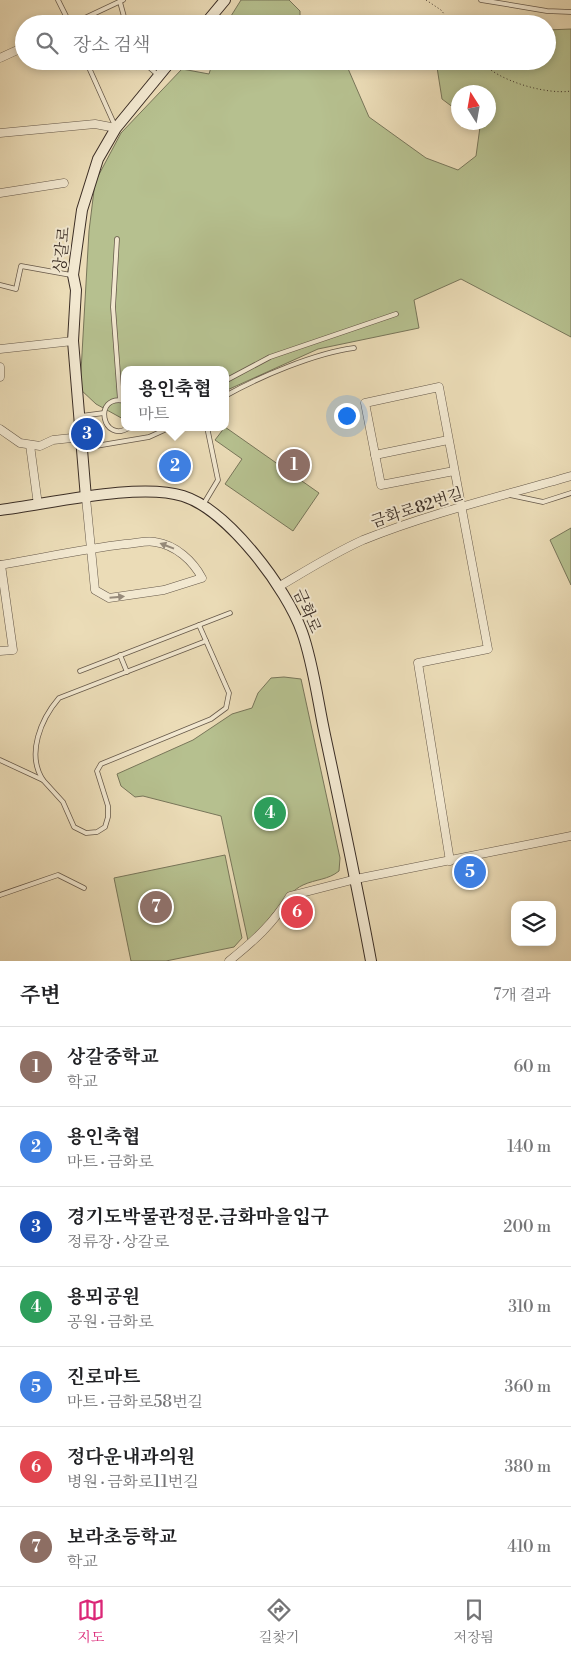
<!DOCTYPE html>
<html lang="ko">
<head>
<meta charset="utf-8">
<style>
	:root { --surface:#fff; --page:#f2f2f2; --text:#202124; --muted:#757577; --line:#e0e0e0; --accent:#db2777 }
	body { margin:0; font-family:"Libre Bodoni","Noto Serif KR",serif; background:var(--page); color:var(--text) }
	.controls { position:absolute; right:15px; bottom:15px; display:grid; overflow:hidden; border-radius:10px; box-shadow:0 2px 8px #0003 }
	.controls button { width:45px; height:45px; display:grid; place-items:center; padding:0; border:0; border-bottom:1px solid var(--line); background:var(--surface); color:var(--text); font:25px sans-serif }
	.compass { position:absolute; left:451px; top:85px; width:45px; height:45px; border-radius:50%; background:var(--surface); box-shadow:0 2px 8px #0003; rotate:349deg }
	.you { position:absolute; left:346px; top:415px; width:18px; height:18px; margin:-12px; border:4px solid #fff; border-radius:50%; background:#1a73e8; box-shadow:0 0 0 8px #1a73e833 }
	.badge { display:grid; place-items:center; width:32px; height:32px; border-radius:50%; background:var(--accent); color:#fff; font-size:16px; font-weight:700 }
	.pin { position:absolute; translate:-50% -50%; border:2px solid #fff; box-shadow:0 1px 5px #0006 }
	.popup { position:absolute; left:121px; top:366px; width:108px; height:65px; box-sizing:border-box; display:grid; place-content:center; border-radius:10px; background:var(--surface); filter:drop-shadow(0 1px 4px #0005); font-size:16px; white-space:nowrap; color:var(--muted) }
	.popup b { font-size:19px; color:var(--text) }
	.popup::after { content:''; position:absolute; left:50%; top:100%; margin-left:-10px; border:10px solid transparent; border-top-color:var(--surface) }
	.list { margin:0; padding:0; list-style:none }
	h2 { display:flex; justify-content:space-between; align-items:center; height:65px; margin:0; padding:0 20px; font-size:21px }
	h2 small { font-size:16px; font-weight:400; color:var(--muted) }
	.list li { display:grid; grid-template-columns:32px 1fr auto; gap:15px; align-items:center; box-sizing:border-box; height:80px; padding:0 20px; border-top:1px solid var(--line) }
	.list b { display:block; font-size:19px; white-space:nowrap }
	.list p { margin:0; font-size:16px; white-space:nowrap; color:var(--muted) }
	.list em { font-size:16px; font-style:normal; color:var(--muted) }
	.icon { flex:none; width:28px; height:28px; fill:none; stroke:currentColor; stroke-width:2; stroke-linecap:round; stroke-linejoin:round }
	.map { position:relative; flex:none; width:571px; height:961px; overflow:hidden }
	.search { position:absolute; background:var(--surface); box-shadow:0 2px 8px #0003; left:15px; right:15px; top:15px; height:55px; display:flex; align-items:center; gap:12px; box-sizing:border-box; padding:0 18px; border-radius:28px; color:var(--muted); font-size:19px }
	.sheet { height:625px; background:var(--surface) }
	nav { display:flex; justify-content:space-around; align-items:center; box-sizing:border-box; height:70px; border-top:1px solid var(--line); background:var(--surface); font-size:14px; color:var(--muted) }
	nav a { display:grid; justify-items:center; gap:2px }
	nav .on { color:var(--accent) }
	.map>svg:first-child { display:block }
</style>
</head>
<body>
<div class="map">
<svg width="571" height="961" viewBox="0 0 571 961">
	<rect width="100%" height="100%" fill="#ebdcb7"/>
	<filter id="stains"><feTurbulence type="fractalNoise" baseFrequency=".004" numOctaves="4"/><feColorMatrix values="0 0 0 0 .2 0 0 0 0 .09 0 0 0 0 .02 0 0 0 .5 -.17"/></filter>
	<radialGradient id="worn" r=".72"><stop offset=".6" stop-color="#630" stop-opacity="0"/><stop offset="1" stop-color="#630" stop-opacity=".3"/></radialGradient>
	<g fill="#b6c08f" stroke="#78765a">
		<polygon points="241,0 289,0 300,11 300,24 226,24"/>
		<polygon points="571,29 571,337 461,279 414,300 419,328 318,349 225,391 225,370 125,370 125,420 96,404 80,389 89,231 95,182 121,133 182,69 209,74 213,61 322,61 346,64 369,117 426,158 458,170 476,156 480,127 475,123 488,122 488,92 458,92 458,111 442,99 436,61 547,61 547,30"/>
		<polygon points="225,427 319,493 293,531 225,484 242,459 215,440"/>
		<polygon points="571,528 571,585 550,540"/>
		<path d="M284 677 301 679 340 858 339 871C328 880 316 879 303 885 285 893 262 929 249 945L221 816 143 796 135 797 121 786 117 774 193 740 232 714 252 708 258 693 271 678Z"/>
		<polygon points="225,855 242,938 234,947 166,961 131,961 114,878"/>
	</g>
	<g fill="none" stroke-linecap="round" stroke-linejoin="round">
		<defs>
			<g id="lane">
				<polyline points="58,0 70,24"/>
				<polyline points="481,0 547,11 571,12"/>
				<polyline points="120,2 126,24"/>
				<polyline points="72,24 123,0"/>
				<polyline points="86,61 116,128"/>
				<polyline points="142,61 158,75"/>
				<polyline points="117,239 113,307 120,400"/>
				<polyline points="0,285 16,289 21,266 71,275"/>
				<polyline points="225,381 270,357 396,314"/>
				<path d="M225 396C259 377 315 353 354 348"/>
				<path d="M125 401C92 393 102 446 130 427"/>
				<polyline points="81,416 104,413"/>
				<polyline points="84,448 149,437 171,427"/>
				<polyline points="510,495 543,502 571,493"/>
				<polyline points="203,505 218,480 207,427"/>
				<polyline points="120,655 127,672"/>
				<polyline points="80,671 230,613"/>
				<polyline points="0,760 43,780 63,802 74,827 86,833 97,832 105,827 108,817 108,806 97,771 101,764 211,719 226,708 229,693 199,625"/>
				<path d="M43 780C26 754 41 719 59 698L206 641"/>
				<polyline points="0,895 58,875 84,888"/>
			</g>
			<g id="street">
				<polyline points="0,58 24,47"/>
				<polyline points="0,133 95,124 116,128"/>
				<polyline points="0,193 64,183"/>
				<polyline points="0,349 73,341"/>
				<polyline points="0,367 0,377"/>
				<polyline points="0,429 20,443 40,446 53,440 81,437"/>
				<polyline points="30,445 38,505"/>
				<polyline points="375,455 448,440"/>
				<path d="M0 565C42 558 83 549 125 544 134 544 146 540 155 542 176 545 193 561 202 578L164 590 109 598 95 590 86 498"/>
				<path d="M280 586C307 570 334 553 363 540 430 513 502 496 571 476"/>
				<polyline points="0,651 13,650 1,565"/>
				<polyline points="450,861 418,663 488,649 439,387 365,403 381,485 454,471"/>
				<path d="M229 961C254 941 274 923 290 896L356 879 571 836"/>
			</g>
			<g id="secondary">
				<polyline points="205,24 225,0"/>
				<polyline points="86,498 73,341 76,290 73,275 82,210 98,159 116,128 171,61"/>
				<path d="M0 510C49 504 139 482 183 496 228 510 287 589 302 632 313 662 318 703 325 735 341 810 357 885 371 961"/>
			</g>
		</defs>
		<use href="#lane" stroke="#66594a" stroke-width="5.5"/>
		<use href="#street" stroke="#66594a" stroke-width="9"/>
		<use href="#secondary" stroke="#3a2d25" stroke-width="12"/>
		<g stroke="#3a2d25" stroke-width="1" stroke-dasharray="1 2.5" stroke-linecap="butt">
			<polyline points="426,0 441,10 452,24"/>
			<path d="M481 61C497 81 547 95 571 91"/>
		</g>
		<use href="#lane" stroke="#f2e8d0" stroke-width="4"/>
		<use href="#street" stroke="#f2e8d0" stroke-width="8"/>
		<use href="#secondary" stroke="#f2e8d0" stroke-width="10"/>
	</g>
	<defs><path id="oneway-solid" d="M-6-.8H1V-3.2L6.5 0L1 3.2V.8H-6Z" transform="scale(1.25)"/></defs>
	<g fill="#968a7a">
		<use href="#oneway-solid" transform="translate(167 546) rotate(-159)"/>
		<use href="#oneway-solid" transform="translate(117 597) rotate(-5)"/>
	</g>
	<g text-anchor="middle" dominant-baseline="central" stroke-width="4" stroke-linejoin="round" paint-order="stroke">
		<g font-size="16" fill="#3a2d25" stroke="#f2e8d0">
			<text transform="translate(62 250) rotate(-84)">상갈로</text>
			<text transform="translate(417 508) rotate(-18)">금화로82번길</text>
			<text transform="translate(307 611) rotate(67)">금화로</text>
		</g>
	</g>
	<rect width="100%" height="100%" filter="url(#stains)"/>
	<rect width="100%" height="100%" fill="url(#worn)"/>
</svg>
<div class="controls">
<button><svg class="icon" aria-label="layers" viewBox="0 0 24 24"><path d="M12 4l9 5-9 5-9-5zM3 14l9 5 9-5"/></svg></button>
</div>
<svg class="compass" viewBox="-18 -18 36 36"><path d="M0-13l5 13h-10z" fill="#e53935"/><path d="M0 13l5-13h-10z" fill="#757577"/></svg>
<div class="you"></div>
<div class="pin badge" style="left:294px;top:465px;background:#8d6e63">1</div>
<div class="pin badge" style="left:175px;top:466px;background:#3f7fe0">2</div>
<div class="popup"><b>용인축협</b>마트</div>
<div class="pin badge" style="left:87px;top:434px;background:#1a4fb4">3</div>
<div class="pin badge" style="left:270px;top:813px;background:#2e9e5b">4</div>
<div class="pin badge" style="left:470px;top:872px;background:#3f7fe0">5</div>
<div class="pin badge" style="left:297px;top:912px;background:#e0444e">6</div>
<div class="pin badge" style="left:156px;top:907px;background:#8d6e63">7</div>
<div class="search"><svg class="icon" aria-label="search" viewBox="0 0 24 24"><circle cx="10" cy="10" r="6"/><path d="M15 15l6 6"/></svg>장소 검색</div>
</div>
<section class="sheet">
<h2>주변<small>7개 결과</small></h2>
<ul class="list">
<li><span class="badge" style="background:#8d6e63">1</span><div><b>상갈중학교</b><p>학교</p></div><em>60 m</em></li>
<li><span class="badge" style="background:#3f7fe0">2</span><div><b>용인축협</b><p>마트 · 금화로</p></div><em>140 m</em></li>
<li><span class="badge" style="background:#1a4fb4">3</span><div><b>경기도박물관정문.금화마을입구</b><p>정류장 · 상갈로</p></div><em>200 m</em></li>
<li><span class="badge" style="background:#2e9e5b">4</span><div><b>용뫼공원</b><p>공원 · 금화로</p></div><em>310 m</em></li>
<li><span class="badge" style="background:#3f7fe0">5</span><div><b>진로마트</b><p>마트 · 금화로58번길</p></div><em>360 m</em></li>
<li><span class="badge" style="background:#e0444e">6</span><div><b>정다운내과의원</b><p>병원 · 금화로11번길</p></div><em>380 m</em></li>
<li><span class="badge" style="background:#8d6e63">7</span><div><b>보라초등학교</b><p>학교</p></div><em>410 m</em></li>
</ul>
</section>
<nav>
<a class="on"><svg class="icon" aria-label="map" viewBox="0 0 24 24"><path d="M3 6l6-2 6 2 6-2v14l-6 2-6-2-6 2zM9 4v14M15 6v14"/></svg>지도</a>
<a><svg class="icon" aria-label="directions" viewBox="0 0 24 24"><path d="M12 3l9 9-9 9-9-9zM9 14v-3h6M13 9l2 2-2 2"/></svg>길찾기</a>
<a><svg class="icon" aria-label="saved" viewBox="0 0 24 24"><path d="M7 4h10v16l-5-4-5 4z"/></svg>저장됨</a>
</nav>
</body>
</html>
